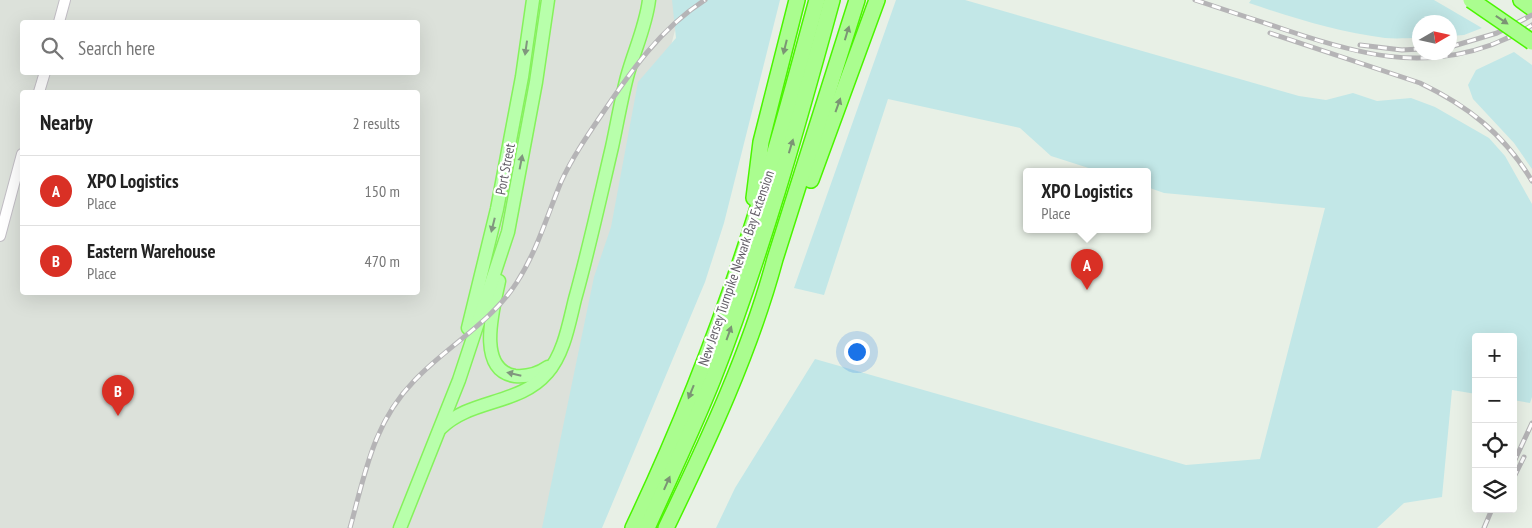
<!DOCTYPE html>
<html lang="en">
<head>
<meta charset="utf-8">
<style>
	:root { --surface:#fff; --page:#f2f2f2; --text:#222; --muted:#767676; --line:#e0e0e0; --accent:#d93025 }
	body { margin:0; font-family:"PT Sans Narrow",sans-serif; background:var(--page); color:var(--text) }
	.controls { position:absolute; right:15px; bottom:15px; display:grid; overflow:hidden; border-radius:5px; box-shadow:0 5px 20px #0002 }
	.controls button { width:45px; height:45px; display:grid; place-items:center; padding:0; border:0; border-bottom:1px solid var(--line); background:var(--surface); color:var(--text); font:25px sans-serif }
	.compass { position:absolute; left:1412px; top:15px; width:45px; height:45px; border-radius:50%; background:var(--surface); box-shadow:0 5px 20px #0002; rotate:81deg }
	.you { position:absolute; left:856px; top:351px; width:18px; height:18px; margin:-12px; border:4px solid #fff; border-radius:50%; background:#1a73e8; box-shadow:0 0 0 8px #1a73e833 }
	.badge { display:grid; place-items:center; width:32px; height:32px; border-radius:50%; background:var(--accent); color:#fff; font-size:16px; font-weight:700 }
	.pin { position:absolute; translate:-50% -41px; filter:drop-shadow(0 1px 2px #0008) }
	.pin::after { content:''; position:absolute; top:26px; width:18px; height:15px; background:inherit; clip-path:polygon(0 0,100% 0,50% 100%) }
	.popup { position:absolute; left:1023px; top:168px; width:128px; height:65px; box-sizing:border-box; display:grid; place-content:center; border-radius:5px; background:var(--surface); filter:drop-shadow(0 1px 4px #0005); font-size:16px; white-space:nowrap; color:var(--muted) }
	.popup b { font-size:19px; color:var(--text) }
	.popup::after { content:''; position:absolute; left:50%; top:100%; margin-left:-10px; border:10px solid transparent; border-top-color:var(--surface) }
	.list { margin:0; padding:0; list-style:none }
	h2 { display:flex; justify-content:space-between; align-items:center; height:65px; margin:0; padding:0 20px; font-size:21px }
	h2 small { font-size:16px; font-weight:400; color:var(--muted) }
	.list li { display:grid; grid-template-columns:32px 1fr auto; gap:15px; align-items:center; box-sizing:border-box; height:70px; padding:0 20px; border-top:1px solid var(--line) }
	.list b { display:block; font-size:19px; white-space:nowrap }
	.list p { margin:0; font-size:16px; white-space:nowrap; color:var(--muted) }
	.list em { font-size:16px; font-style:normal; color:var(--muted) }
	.icon { flex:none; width:28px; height:28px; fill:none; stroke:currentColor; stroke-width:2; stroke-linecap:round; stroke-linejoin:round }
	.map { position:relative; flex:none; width:1532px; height:528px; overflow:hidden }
	.search { position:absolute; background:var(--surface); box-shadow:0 5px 20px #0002; left:20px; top:20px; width:400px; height:55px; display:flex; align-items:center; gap:12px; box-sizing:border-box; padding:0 18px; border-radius:5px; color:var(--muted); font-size:19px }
	.panel { position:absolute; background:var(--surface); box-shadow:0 5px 20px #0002; left:20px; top:90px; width:400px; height:205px; border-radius:5px }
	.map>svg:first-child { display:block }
</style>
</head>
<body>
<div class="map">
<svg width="1532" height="528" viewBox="0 0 1532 528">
	<rect width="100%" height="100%" fill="#e8f0e6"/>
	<path fill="#dce1da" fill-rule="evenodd" d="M0 0H683L544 528H0ZM22 22H418V72H22ZM22 92H418V292H22Z"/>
	<g fill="#c2e7e7">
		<polygon points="672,0 780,0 724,223 705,282 602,528 542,528 594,277 611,227 638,82 676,38"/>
		<polygon points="896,0 965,0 1299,96 1326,100 1353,93 1377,101 1411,98 1435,107 1489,138 1505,156 1532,204 1532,397 1530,403 1513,400 1513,337 1476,337 1476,394 1452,390 1442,497 1404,503 1377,528 716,528 735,488 815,359 1186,465 1260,459 1325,208 1164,193 1147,187 1147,171 1098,171 1051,156 1020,128 888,99 824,295 794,288"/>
		<path d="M1251 0H1434L1482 28 1464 35 1450 36V22H1420L1419 38C1408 38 1396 39 1385 38 1339 32 1293 18 1249 3Z"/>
		<polygon points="1514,52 1532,65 1532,169 1514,143 1473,99 1468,85 1476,70"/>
	</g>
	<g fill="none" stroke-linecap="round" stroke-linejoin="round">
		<defs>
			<g id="minor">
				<polyline points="59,22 65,0"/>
				<polyline points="39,92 45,72"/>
				<polyline points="0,236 22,154"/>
			</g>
			<g id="major">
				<path d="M499 281C494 306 475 370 515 376 527 377 538 374 548 367"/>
				<polyline points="468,328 497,209 522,77 533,0"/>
				<path d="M441 428C470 399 520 405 547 373 564 354 569 323 575 299 589 249 600 198 612 147 617 124 621 100 627 77 634 51 646 26 649 0"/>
				<polyline points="400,528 459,380 508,232 536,82 548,0"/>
			</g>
			<g id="highway">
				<polyline points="1521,0 1532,8"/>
				<polyline points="811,180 877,0"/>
				<polyline points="754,198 761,142 797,0"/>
				<path d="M633 528C682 425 724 317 758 208 780 139 798 69 817 0"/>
				<path d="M647 528C669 479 693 429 713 379 761 256 797 128 832 0"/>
				<path d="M666 528C708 441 750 352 775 259L857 0"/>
			</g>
		</defs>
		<use href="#minor" stroke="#c1bdc4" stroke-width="12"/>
		<use href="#major" stroke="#85f25c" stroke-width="15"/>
		<use href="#highway" stroke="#4bf500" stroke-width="18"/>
		<use href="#minor" stroke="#fff" stroke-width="10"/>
		<use href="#major" stroke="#b8ffab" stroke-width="12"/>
		<use href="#highway" stroke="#aafd8f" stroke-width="15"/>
		<defs>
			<g id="rail">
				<path d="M1195 0C1226 10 1258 21 1289 31 1358 54 1420 71 1491 45 1505 39 1519 34 1532 25"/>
				<path d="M1270 33 1420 83C1468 106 1504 134 1532 181"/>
				<polyline points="1360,45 1402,50 1420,49"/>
				<polyline points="1450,47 1497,33 1532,15"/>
				<polyline points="1513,464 1532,423"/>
				<polyline points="1513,479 1524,457"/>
				<path d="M350 528C365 474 373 423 414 381 447 346 491 323 517 282 537 251 547 216 561 182 572 158 587 136 602 114 631 71 661 28 705 0"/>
				<polyline points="1484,528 1492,509"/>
			</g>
		</defs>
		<use href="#rail" stroke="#b5b4b6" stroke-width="5"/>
		<use href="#rail" stroke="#fff" stroke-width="3" stroke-dasharray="9" stroke-linecap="butt"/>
		<defs>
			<polyline id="highway-bridge" points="1471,0 1532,42"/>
		</defs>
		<use href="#highway-bridge" stroke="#4bf500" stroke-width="18" stroke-linecap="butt"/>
		<use href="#highway-bridge" stroke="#aafd8f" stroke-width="15"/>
	</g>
	<defs><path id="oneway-solid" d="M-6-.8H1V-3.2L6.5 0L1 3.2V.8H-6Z" transform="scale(1.25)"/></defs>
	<g fill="#7b9574">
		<use href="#oneway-solid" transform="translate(1502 20) rotate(34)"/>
		<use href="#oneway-solid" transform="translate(847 33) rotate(-73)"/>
		<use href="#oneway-solid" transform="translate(785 47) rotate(104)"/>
		<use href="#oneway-solid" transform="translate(838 105) rotate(-70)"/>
		<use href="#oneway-solid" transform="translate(791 146) rotate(-73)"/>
		<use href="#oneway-solid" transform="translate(729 333) rotate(-70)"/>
		<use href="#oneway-solid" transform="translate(691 392) rotate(112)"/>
		<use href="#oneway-solid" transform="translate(667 483) rotate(-66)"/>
	</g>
	<g fill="#80967e">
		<use href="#oneway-solid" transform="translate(526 48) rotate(98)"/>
		<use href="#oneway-solid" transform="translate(521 162) rotate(-79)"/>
		<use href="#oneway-solid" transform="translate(493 225) rotate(104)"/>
		<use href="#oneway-solid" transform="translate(514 374) rotate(-167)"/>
	</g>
	<g text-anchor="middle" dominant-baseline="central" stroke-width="4.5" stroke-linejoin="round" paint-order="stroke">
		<g font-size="14" fill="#625d66" stroke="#fff">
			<text transform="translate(505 169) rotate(-79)">Port Street</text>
			<text transform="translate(736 268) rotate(-71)">New Jersey Turnpike Newark Bay Extension</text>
		</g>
	</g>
</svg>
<div class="controls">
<button>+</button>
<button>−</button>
<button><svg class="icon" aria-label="locate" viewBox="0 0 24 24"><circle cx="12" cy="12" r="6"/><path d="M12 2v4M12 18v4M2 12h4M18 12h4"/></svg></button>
<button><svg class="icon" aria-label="layers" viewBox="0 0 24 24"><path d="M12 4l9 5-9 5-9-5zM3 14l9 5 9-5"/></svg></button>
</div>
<svg class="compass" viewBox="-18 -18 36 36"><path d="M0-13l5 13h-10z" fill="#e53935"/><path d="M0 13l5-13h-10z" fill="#767676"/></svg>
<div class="you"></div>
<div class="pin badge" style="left:1087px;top:290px">A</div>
<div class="popup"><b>XPO Logistics</b>Place</div>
<div class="pin badge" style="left:118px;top:416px">B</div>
<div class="search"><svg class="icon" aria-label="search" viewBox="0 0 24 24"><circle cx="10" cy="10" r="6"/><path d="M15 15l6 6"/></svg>Search here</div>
<section class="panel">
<h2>Nearby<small>2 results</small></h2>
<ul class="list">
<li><span class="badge">A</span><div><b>XPO Logistics</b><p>Place</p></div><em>150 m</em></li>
<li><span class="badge">B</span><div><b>Eastern Warehouse</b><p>Place</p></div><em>470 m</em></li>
</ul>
</section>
</div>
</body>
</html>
